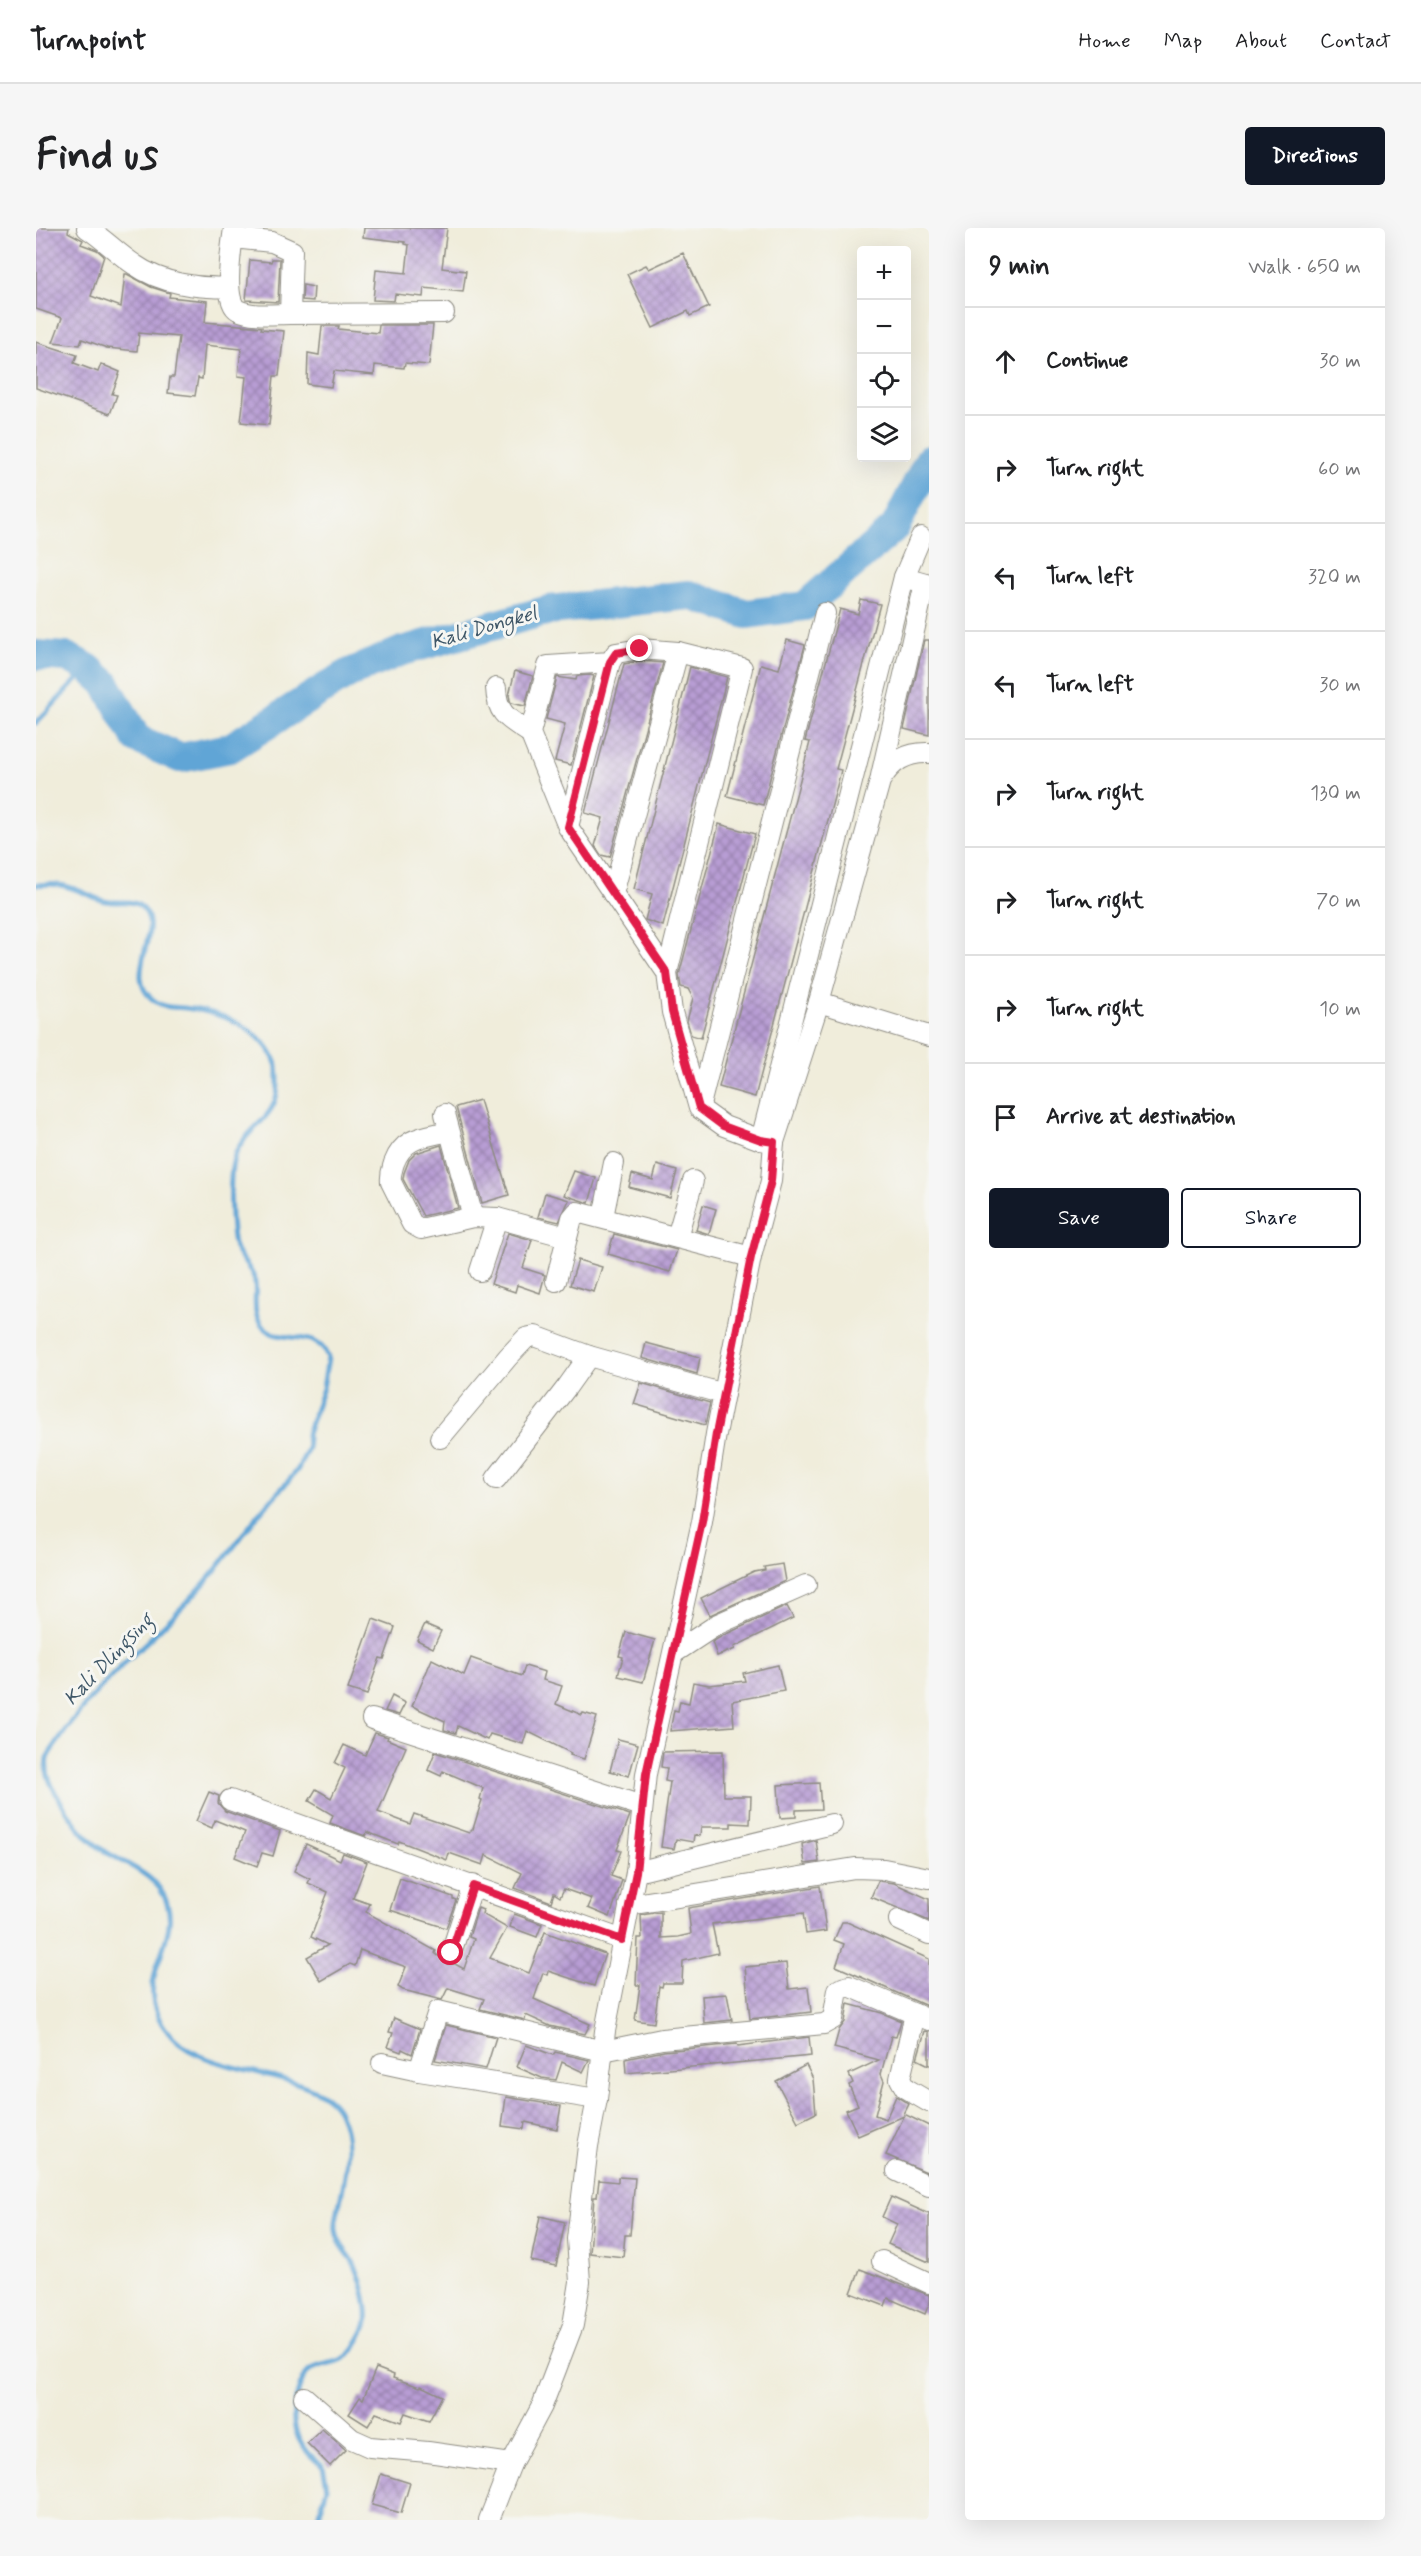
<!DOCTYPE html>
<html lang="en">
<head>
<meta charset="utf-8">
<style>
	:root { --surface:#fff; --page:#f6f6f6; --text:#202124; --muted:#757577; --line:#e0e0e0; --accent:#111827 }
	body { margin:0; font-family:Mynerve,sans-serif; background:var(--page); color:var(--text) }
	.controls { position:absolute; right:18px; top:18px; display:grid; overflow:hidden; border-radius:6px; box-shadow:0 6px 24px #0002 }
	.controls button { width:54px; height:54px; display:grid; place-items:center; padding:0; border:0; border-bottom:2px solid var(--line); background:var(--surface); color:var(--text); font:30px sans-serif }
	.stop { position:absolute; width:18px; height:18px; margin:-14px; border:4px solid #e11d48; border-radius:50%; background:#fff }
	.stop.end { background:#e11d48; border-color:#fff; box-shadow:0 2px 6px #0008 }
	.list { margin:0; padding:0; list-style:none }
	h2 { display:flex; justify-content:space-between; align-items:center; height:78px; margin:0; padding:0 24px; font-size:26px }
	h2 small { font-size:20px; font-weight:400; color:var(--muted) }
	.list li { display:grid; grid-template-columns:39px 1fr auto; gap:18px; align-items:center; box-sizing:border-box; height:108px; padding:0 24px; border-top:2px solid var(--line) }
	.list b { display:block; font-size:22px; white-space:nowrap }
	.list em { font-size:20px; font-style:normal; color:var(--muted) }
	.actions { display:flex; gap:12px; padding:18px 24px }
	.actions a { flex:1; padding:14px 0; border:2px solid var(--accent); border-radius:6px; text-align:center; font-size:21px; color:var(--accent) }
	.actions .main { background:var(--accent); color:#fff }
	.icon { flex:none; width:33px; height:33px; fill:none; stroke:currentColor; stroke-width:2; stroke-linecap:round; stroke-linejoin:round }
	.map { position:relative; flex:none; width:893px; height:2292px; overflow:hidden; border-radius:6px }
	header { display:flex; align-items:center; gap:36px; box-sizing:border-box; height:84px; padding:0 30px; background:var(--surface); border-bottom:2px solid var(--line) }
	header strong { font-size:28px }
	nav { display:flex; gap:33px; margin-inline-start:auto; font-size:21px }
	.intro { display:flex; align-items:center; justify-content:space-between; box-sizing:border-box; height:144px; padding:0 36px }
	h1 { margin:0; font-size:42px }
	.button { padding:15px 27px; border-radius:6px; background:var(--accent); color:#fff; font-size:21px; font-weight:700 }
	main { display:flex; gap:36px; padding:0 36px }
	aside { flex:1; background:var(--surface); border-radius:6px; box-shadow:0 6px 24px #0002 }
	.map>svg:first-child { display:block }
</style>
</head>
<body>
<header>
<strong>Turnpoint</strong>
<nav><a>Home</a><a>Map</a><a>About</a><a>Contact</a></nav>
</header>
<div class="intro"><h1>Find us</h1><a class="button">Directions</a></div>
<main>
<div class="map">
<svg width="893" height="2292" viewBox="0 0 893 2292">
	<defs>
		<pattern id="building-cross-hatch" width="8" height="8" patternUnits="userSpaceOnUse" patternTransform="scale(1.5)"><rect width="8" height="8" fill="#b89dd4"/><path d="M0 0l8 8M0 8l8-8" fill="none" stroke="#9680ac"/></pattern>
	</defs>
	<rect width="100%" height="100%" fill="#f6f6f2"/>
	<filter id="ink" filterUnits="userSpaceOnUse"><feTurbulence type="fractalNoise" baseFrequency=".0167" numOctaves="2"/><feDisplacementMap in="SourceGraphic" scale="12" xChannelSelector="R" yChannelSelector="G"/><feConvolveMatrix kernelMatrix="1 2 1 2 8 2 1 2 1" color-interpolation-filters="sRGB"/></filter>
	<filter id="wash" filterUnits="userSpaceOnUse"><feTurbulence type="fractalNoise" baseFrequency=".008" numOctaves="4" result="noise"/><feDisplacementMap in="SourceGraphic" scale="24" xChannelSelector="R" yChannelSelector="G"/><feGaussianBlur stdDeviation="1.35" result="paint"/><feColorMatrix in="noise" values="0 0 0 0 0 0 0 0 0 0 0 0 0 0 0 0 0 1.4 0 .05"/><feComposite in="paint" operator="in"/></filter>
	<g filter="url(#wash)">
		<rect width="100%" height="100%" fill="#f0eddb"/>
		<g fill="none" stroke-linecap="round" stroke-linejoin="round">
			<g stroke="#61a5d6" stroke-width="5">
				<polyline points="0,495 52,440"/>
				<path d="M0 657C30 654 38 661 65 672 77 677 94 670 104 678 133 699 82 748 119 773 128 780 138 779 149 780 185 784 227 800 240 836 242 841 242 848 242 854 243 894 204 900 197 934 193 952 194 1002 199 1020 203 1031 215 1039 218 1050 222 1063 216 1078 222 1091 233 1118 266 1102 285 1118 288 1120 290 1126 292 1129L287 1160 271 1206 272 1220 262 1241C250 1257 236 1270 223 1286 204 1310 186 1336 165 1359 120 1410 63 1451 25 1509 21 1516 13 1524 11 1531 9 1545 15 1558 22 1569 34 1588 45 1606 64 1620 82 1633 110 1642 124 1661 159 1712 82 1750 137 1810 176 1850 282 1841 303 1884 316 1910 311 1941 305 1969 303 1980 299 1990 300 2001 301 2013 308 2021 315 2030 324 2045 333 2076 331 2094 330 2099 326 2107 323 2112 310 2143 287 2129 270 2146 266 2151 264 2158 262 2164 251 2195 261 2219 287 2238L291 2259 282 2292"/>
			</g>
			<polyline stroke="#61a5d6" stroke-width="30" points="0,427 31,429 52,440 69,455 101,511 144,530 194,520 311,446 366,423 513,382 653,367 711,386 769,378 859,299 893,232"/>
		</g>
		<g id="blocks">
			<g fill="url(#building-cross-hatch)">
				<polygon points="0,0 33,0 32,4 47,12 45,16 61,22 68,28 55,68 85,79 89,46 91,46 115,59 134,65 133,69 171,73 169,94 226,99 225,101 248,103 243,148 238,148 233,197 205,194 210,149 202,148 205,121 169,117 166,151 162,150 159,168 132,165 134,149 138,149 143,109 103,105 101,123 71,120 46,111 44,117 17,114 26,90 0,81"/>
				<polygon points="328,0 411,0 406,40 430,43 427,64 388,60 387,69 359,66 358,73 337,72 340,42 370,45 373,17 369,16 369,14 327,9"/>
				<polygon points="647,25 673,79 654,88 652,83 617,100 591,46 610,37 613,41"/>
				<polygon points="236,31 244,31 242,74 210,72 214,32 235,34"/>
				<polygon points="267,57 278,59 277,73 266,72"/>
				<polygon points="343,97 397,97 393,137 369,135 368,140 339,137 338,147 298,143 295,159 271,156 272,125 283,127 286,98 303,98 302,101 342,105"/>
				<polygon points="0,114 41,127 38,135 62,144 65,136 84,144 76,166 81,167 74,186 0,160"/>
				<polygon points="825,372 844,376 800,541 805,542 801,558 719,869 683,859 774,514 769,513 804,381 822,386"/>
				<polygon points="751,412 769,417 727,577 691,568 725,436 743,441"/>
				<polygon points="888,412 893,412 893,507 868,501"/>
				<polygon points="605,433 627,435 574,629 565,627 559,618 567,590 549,585 588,436"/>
				<polygon points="654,439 691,449 627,698 609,692 616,666 598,661"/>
				<polygon points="479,443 497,448 489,478 475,475 474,472 473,467"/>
				<polygon points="554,447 558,448 535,537 519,533 529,496 510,491 521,449 540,452 541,448"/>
				<polygon points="683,596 719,606 665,810 655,807 651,793 657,770 652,761 645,759 643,747"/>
				<polygon points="444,872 473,967 446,975 420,879"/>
				<polygon points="405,917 422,980 387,988 367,951 368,945 373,932 380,925"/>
				<polygon points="621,937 641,943 634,970 593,959 596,946 617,952"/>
				<polygon points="538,943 560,950 553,975 528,967"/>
				<polygon points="509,965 533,972 523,994 502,989"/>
				<polygon points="667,977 680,981 673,1006 660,1002"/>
				<polygon points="472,1005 496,1012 487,1040 509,1047 504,1065 481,1057 479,1064 455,1056"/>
				<polygon points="578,1006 641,1022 634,1044 572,1026"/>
				<polygon points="542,1032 566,1039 558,1064 534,1057"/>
				<polygon points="610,1115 664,1129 661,1146 606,1130"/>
				<polygon points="605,1155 674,1175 669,1197 598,1176"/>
				<polygon points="746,1336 749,1353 674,1387 665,1370 718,1344 729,1342 728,1339"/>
				<polygon points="751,1378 757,1390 698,1419 699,1421 681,1428 676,1414 688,1407"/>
				<polygon points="337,1391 359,1399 348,1431 344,1430 331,1467 312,1461"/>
				<polygon points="389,1396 405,1403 397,1420 381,1412"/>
				<polygon points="590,1404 619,1412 607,1454 582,1448 587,1429 583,1428"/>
				<polygon points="435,1430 486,1448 489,1438 509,1444 507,1452 526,1458 520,1476 546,1487 547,1485 561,1489 548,1531 534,1527 535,1525 491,1503 487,1516 454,1506 451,1512 422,1498 420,1505 408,1502 409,1493 376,1478 396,1431 428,1447"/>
				<polygon points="742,1437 748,1463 696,1473 698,1498 634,1503 638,1482 642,1483 644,1473 653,1475 657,1454 673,1457 709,1453 707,1445"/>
				<polygon points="356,1468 369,1475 363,1487 349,1483"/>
				<polygon points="339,1505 352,1509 351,1511 370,1519 342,1584 374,1596 378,1586 433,1605 437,1601 446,1572 444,1571 447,1560 407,1543 405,1548 392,1542 399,1524 594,1587 581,1622 585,1623 575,1648 586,1652 574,1689 552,1680 556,1671 528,1661 524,1669 518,1665 515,1674 479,1660 486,1645 450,1627 447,1637 413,1625 411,1632 363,1613 362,1616 331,1604 329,1608 294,1595 297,1587 273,1573 280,1561 295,1570 309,1540 299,1535 308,1517 329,1527"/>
				<polygon points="582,1511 602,1516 593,1548 574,1543"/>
				<polygon points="687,1523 688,1568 715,1568 714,1596 695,1595 695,1599 665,1599 664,1608 658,1607 657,1614 640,1611 638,1621 625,1619 634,1554 629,1553 631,1540 625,1539 627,1524"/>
				<polygon points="783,1555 785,1581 760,1582 760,1589 744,1590 742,1557"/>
				<polygon points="173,1564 183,1568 182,1575 189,1583 244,1603 237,1628 226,1625 221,1638 199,1629 209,1604 179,1592 176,1600 160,1593"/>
				<polygon points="780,1612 783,1634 769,1636 766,1616"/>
				<polygon points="270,1616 304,1632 307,1625 331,1634 317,1670 334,1676 330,1684 400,1723 399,1725 411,1736 419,1736 428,1741 438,1711 433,1709 442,1680 447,1682 446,1686 471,1700 454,1730 493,1745 509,1704 569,1726 558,1758 512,1743 511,1747 507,1745 498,1771 554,1796 549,1806 514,1798 490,1787 489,1792 444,1781 448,1771 412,1760 406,1772 367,1762 362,1759 370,1739 324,1722 319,1738 314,1736 285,1753 271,1729 292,1717 275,1709 292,1664 272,1655 274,1651 258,1643"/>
				<polygon points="364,1650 417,1669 417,1671 420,1672 410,1700 354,1682"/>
				<polygon points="842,1653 858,1655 893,1671 893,1693 835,1669"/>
				<polygon points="784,1658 790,1703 770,1706 767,1685 676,1696 682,1725 647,1733 646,1755 627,1755 626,1759 623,1758 618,1795 599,1792 604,1757 600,1757 602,1710 606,1710 605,1687 625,1684 625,1710 642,1709 655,1706 652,1680"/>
				<polygon points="478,1686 506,1696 501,1709 474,1699"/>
				<polygon points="806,1694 811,1694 893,1731 893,1779 800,1738 808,1716 798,1712"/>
				<polygon points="750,1735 753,1761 772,1759 775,1784 714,1791 709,1739"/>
				<polygon points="691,1766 696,1792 668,1795 666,1768"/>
				<polygon points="812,1776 846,1785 865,1793 860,1809 855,1808 845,1846 848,1853 839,1887 850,1891 860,1868 873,1876 868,1886 893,1898 893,1945 850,1927 868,1888 822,1908 810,1882 822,1877 813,1857 817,1855 813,1846 843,1832 798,1820 803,1802 809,1794"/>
				<polygon points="358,1790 384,1801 376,1826 366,1821 365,1824 352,1819 357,1805 353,1804"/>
				<polygon points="410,1797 460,1809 450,1841 399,1832"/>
				<polygon points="889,1803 893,1804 893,1837 881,1831"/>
				<polygon points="773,1809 775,1828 590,1845 589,1831 628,1823 701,1816 702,1818"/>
				<polygon points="490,1817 517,1827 519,1824 553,1832 547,1844 526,1834 520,1852 506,1850 481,1839"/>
				<polygon points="770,1837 777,1851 780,1885 762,1894 740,1853"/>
				<polygon points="470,1869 525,1878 521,1901 489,1894 488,1901 466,1898"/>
				<polygon points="582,1949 599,1950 594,2007 589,2007 587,2029 554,2025 558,1969 561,1969 563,1952 582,1954"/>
				<polygon points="855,1969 893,1986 893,2034 852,2016 861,1996 846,1989"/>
				<polygon points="504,1988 529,1994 520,2038 495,2033"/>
				<polygon points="824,2041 893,2067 893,2076 889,2086 852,2070 849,2078 815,2065"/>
				<polygon points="340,2140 358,2147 357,2150 384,2159 385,2158 406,2168 393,2193 369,2185 365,2194 340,2185 332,2198 313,2186 324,2169 327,2171"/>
				<polygon points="286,2201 310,2222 294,2238 271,2215"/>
				<polygon points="345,2246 374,2255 365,2285 336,2277"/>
			</g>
		</g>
	</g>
	<g filter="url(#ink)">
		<use href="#blocks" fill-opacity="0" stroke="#8e8c83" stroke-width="1.5"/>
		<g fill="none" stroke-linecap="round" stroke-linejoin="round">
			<defs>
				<g id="minor">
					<path d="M51 0C68 11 82 26 99 37 124 55 163 61 193 59"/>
					<path d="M198 0C196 16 186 74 202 82 217 89 238 86 254 86"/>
					<polyline points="197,10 236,14 256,23 254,86 408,85"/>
					<polyline points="868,349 885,309"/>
					<polyline points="642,424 604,421 580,425 574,434 512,438 494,505 532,599 631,745 636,784 663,880 688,898 725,912 738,914"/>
					<path d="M460 460C461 487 473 491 494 505"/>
					<polyline points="845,548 889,355"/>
					<polyline points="532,599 574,434"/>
					<polyline points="577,666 642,424 706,440 631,745"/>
					<polyline points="783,774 893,808"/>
					<polyline points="664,877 789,385"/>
					<polyline points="409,886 437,989"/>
					<path d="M413 903C389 909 368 908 358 935 356 942 354 946 355 954L376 996 385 1001 437 989 461 990 531 1009"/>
					<polyline points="725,912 868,349 893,356"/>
					<polyline points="567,989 578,935"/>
					<polyline points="641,1009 657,953"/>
					<polyline points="444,1043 461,990"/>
					<polyline points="520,1053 536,990 541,984 715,1029"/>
					<polyline points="404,1210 472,1129 490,1110 499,1108 553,1128 688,1166"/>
					<polyline points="460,1251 531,1159 553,1128"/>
					<polyline points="638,1425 682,1396 770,1357"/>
					<polyline points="336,1491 606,1578"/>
					<polyline points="194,1572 587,1712"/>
					<polyline points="600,1644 796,1596"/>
					<polyline points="593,1677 819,1640 848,1641 893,1650"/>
					<polyline points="863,1692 893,1706"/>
					<polyline points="415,1725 437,1657"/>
					<polyline points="879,1786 864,1851 869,1860 893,1874"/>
					<polyline points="346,1835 383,1843"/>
					<polyline points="561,1871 383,1843 402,1783 567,1823 626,1811 788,1796 797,1791 802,1762 813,1758 893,1792"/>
					<polyline points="861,1943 893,1958"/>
					<polyline points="846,2033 893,2055"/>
					<polyline points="268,2169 316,2211 334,2219 392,2224 475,2236"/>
					<path d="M453 2292 475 2236 506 2178 537 2097 544 2054 541 2011 552 1918 561 1871 569 1803 600 1644 610 1546 666 1294 680 1206 715 1029 735 953 738 914 783 774 844 553C855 534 870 524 893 525"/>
				</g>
			</defs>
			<use href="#minor" stroke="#8e8c83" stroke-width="22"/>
			<use href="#minor" stroke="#fff" stroke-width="20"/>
		</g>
	</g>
	<g fill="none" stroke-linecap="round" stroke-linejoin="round" filter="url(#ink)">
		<polyline stroke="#e11d48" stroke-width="8" points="415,1725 437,1658 586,1712 600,1644 610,1546 666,1294 680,1206 715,1029 735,953 738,914 725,912 687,898 663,880 636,784 631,745 532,599 574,434 580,425 604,421"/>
	</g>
	<g text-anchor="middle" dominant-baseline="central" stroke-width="6" stroke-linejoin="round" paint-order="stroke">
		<g font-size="20" font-style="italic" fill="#3e5667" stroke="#f6f6f2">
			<text transform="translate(448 400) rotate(-16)">Kali Dongkel</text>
			<text transform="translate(73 1432) rotate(-46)">Kali Dlingsing</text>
		</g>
	</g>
</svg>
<div class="controls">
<button>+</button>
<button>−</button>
<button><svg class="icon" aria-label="locate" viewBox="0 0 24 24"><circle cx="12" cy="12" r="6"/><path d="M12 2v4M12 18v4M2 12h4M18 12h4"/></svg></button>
<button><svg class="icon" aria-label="layers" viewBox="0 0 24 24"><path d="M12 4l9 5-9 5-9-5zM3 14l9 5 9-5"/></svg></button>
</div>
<div class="stop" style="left:415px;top:1725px"></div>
<div class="stop end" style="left:604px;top:421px"></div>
</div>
<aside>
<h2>9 min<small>Walk · 650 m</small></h2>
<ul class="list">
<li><svg class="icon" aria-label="ahead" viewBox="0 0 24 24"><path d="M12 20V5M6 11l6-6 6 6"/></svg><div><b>Continue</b></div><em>30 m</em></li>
<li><svg class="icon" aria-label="right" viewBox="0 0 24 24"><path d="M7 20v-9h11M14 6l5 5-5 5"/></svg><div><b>Turn right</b></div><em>60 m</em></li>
<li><svg class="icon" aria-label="left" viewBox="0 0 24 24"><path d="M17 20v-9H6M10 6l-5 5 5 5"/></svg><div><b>Turn left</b></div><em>320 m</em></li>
<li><svg class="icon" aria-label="left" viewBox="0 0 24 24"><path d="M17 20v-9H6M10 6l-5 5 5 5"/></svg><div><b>Turn left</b></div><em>30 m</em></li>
<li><svg class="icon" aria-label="right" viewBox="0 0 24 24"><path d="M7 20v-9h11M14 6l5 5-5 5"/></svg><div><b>Turn right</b></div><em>130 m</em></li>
<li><svg class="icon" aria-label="right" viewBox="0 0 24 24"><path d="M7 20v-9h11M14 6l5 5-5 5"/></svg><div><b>Turn right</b></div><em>70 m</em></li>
<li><svg class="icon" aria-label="right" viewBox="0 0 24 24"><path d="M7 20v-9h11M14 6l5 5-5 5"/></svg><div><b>Turn right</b></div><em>10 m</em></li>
<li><svg class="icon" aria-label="arrive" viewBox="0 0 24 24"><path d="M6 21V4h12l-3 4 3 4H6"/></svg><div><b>Arrive at destination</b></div></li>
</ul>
<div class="actions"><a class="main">Save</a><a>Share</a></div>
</aside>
</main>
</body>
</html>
